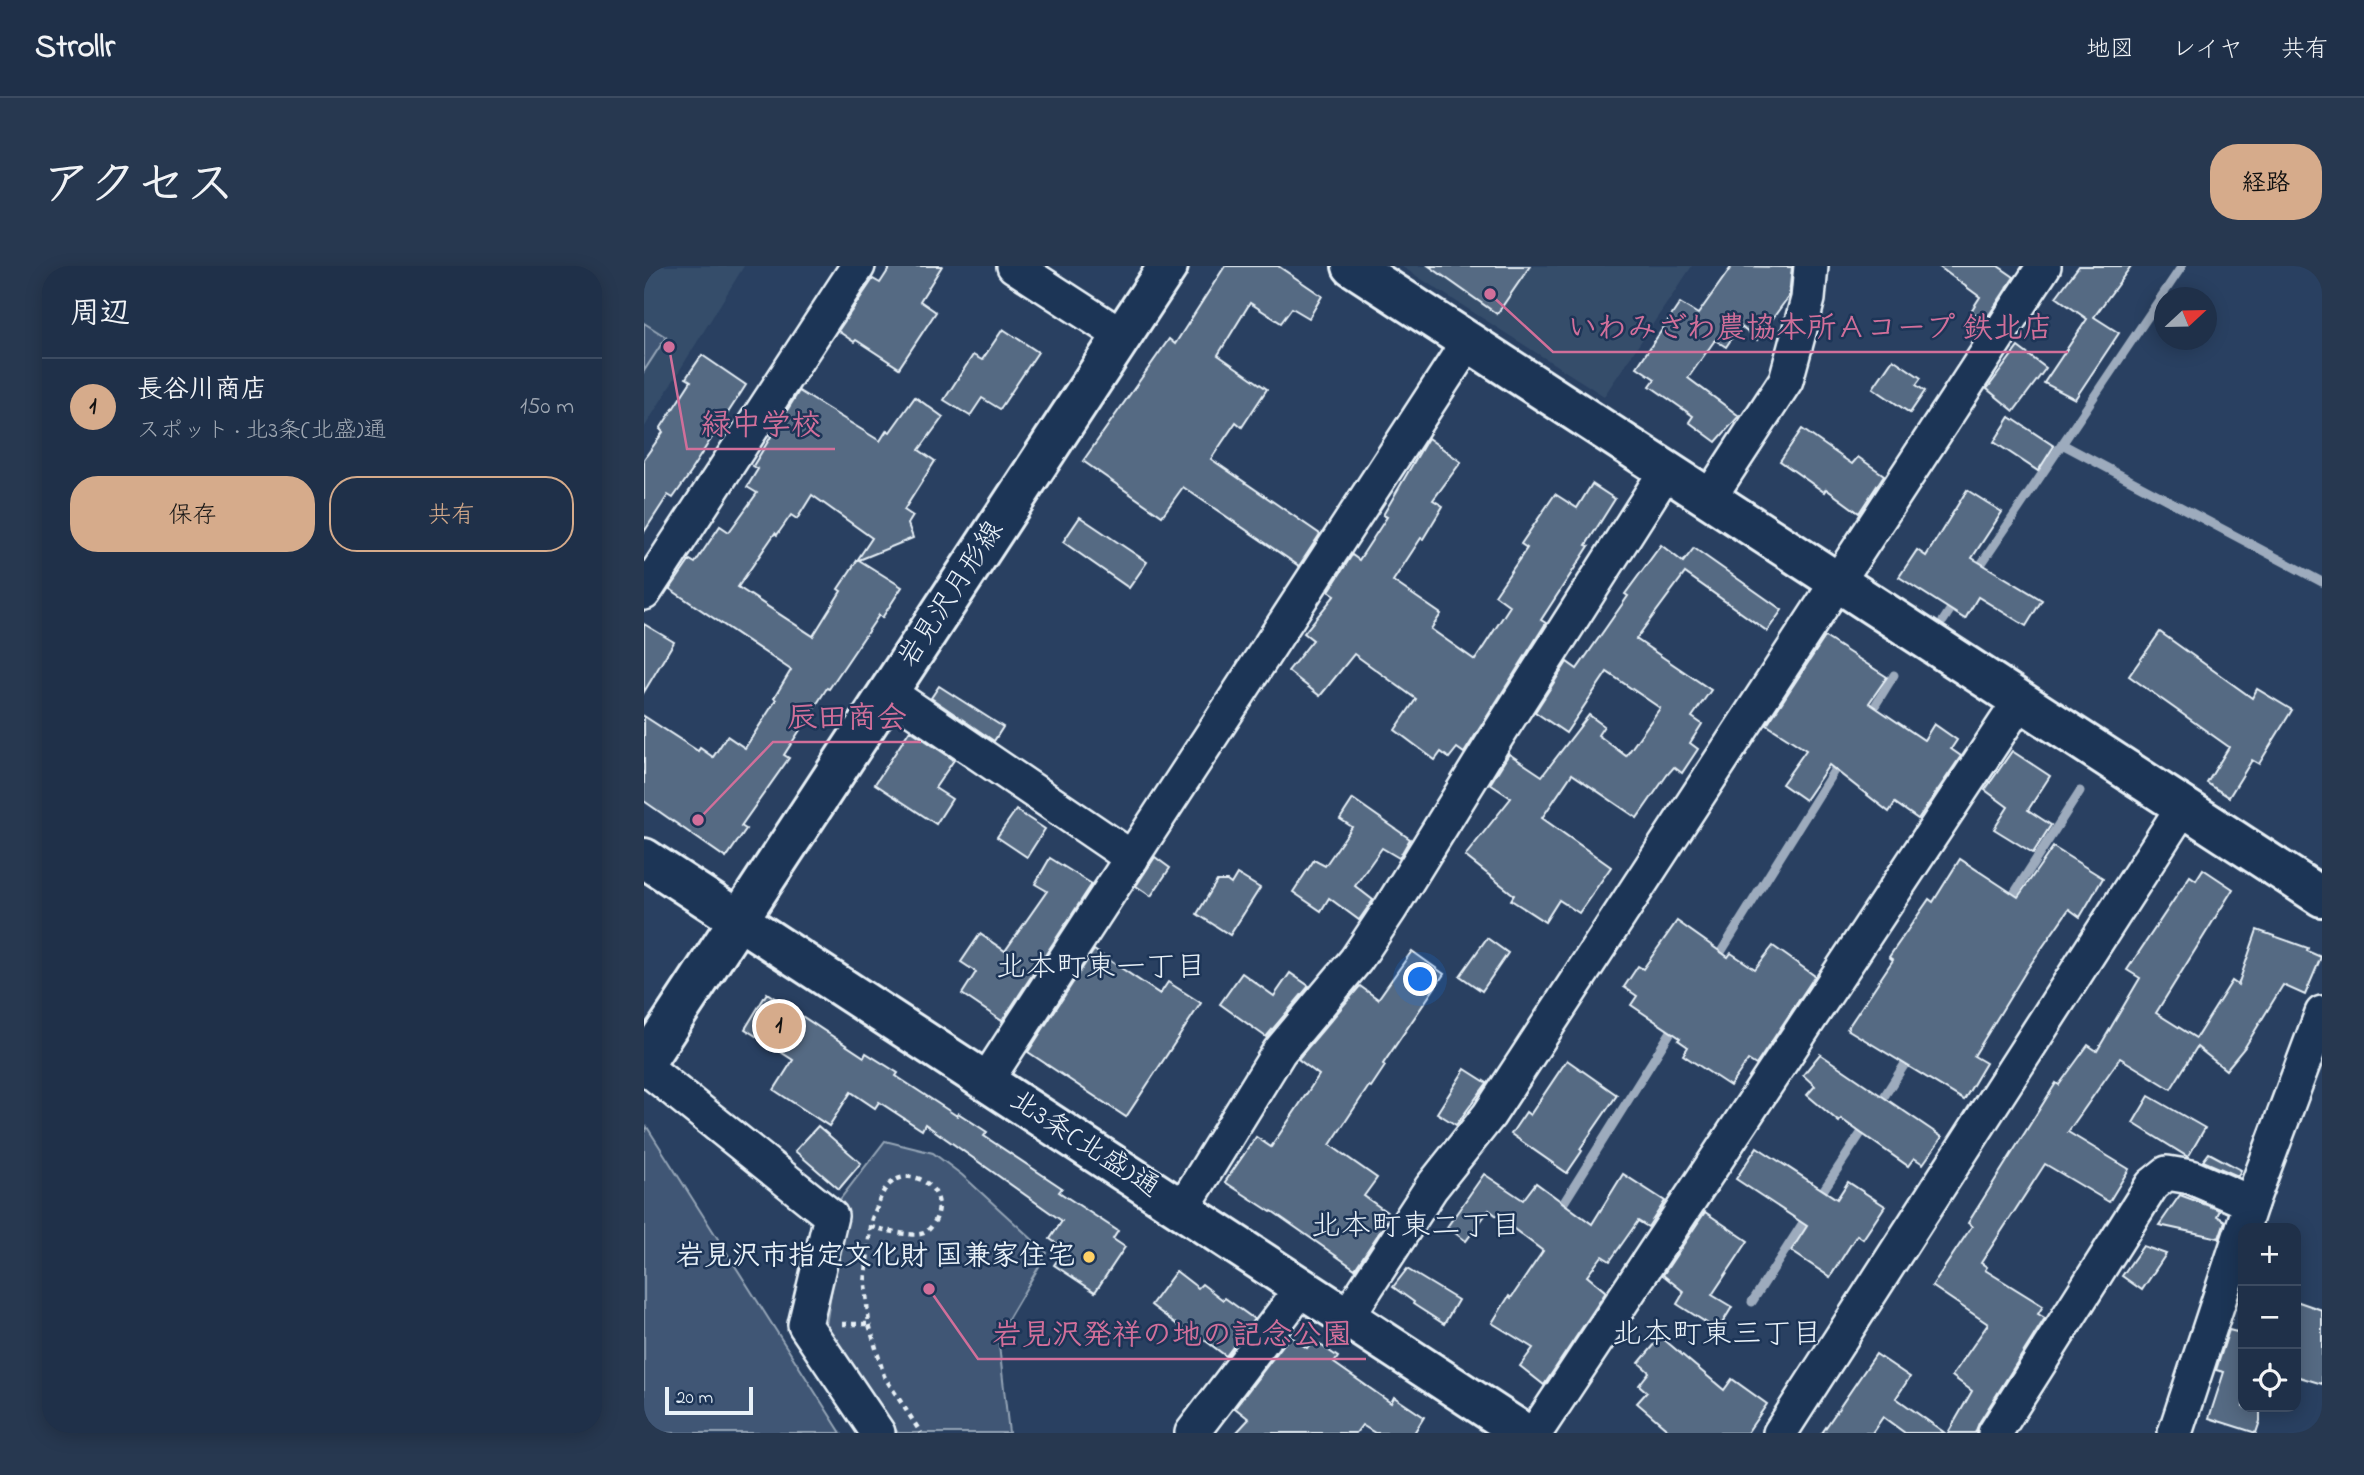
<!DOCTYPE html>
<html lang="ja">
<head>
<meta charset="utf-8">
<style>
	:root { --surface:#1f3049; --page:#273850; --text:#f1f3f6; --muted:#a1a9b4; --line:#3c4b61; --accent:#d6ab8b }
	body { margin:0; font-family:"Indie Flower","Klee One",sans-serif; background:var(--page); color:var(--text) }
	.controls { position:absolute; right:21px; bottom:21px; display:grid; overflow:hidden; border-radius:14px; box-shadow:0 4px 18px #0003 }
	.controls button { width:63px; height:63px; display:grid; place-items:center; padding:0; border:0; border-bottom:2px solid var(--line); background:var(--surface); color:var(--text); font:35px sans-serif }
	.compass { position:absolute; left:1510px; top:21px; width:63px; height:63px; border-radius:50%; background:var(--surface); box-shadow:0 4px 18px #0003; rotate:68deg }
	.scale { position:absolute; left:21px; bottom:18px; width:88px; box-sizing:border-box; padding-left:7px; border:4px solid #e8f1f8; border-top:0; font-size:19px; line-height:24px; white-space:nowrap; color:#e8f1f8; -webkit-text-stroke:5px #1d3557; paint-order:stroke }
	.you { position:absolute; left:777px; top:714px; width:24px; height:24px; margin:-18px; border:5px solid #fff; border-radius:50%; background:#1a73e8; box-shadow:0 0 0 10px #1a73e833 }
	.badge { display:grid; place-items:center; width:46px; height:46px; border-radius:50%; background:var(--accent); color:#111; font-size:23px; font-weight:700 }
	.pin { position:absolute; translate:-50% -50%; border:4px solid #fff; box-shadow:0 2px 7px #0006 }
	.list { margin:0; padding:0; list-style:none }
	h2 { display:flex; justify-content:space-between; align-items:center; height:91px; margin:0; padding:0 28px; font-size:30px }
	h2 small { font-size:23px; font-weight:400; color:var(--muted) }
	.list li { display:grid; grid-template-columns:46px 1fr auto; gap:21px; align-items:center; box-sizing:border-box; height:98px; padding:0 28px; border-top:2px solid var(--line) }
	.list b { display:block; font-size:26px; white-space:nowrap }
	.list p { margin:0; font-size:23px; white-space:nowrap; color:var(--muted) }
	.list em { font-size:23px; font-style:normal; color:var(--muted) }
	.actions { display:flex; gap:14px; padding:21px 28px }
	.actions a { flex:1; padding:16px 0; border:2px solid var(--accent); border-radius:28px; text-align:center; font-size:24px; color:var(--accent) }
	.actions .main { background:var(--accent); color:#111 }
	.icon { flex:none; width:38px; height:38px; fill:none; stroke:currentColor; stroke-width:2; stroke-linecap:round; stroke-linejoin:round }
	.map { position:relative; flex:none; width:1678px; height:1167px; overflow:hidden; border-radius:28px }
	header { display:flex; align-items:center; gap:42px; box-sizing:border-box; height:98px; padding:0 35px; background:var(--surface); border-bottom:2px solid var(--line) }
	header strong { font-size:33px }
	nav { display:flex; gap:38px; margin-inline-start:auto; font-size:24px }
	.intro { display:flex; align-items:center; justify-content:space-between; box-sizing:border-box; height:168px; padding:0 42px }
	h1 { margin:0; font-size:49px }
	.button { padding:18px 32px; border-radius:28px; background:var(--accent); color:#111; font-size:24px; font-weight:700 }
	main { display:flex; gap:42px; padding:0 42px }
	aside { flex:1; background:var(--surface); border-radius:28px; box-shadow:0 4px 18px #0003 }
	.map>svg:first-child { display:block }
</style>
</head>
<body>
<header>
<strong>Strollr</strong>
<nav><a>地図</a><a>レイヤ</a><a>共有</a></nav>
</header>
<div class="intro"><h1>アクセス</h1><a class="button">経路</a></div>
<main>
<aside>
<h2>周辺<small></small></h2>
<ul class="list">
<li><span class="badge">1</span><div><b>長谷川商店</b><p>スポット · 北3条(北盛)通</p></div><em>150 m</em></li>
</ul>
<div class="actions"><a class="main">保存</a><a>共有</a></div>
</aside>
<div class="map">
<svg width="1678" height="1167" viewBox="0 0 1678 1167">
	<rect width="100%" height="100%" fill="#294061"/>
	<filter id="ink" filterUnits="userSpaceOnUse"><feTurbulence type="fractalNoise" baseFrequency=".0143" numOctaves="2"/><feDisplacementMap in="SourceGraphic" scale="14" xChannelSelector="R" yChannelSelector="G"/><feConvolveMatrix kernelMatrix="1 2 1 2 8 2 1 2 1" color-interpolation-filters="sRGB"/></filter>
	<g filter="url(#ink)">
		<g fill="#364d6b">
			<polygon points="0,0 100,0 0,162"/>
			<polygon points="757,0 1048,0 960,130"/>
		</g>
		<g fill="#415774" stroke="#94a4b6" stroke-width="2">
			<polygon points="0,57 22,71 0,105"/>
			<polygon points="3,861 197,1167 0,1167 0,867"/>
			<polygon points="241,875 289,887 318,909 403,987 354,1070 365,1167 254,1167 182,1059 200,944 194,936"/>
		</g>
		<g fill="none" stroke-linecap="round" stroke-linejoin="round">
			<g stroke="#9dabbd" stroke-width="9">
				<polyline points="1418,178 1678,316"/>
				<polyline points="1332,306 1538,0"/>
				<polyline points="1299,355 1312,335"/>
				<polyline points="1224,451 1250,409"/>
				<polyline points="1364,637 1436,525"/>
				<polyline points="1072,694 1196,495"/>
				<polyline points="1234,840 1266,790"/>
				<polyline points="1173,934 1223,858"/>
				<polyline points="914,946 1033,756"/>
				<polyline points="1108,1036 1164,949"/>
			</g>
		</g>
		<g fill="#556a83" stroke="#e8f1f8" stroke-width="2" fill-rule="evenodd">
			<polygon points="247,0 298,0 276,35 292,46 255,102 212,74 210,76 194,65 229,13 236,17"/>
			<polygon points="581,0 634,0 678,30 665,52 648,42 637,57 606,37 574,89 623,123 598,161 592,156 567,193 676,268 655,300 539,221 518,250 439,195 525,73 531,78"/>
			<polygon points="785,0 886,0 853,48"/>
			<polygon points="1088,0 1148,1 1145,30 1113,74 1096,60 1082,81 1071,74 1044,112 1095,150 1072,176 1045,156 1049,150 1006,120 1011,113 993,101 1036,37 1054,48"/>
			<polygon points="1294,0 1354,0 1370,11 1341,55 1327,45 1336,31"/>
			<polygon points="1435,0 1487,0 1450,51 1475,67 1431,133 1400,117 1443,53 1412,31"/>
			<polygon points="359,63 394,86 356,143 338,132 326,150 300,134 329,89 338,94"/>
			<polygon points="1374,81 1402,102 1370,145 1343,123"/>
			<polygon points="58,89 102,119 47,204 48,205 29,232 24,229 0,266 0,193 19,166 16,163 47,115 42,112"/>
			<polygon points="1249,93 1277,112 1272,119 1281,125 1266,147 1229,122"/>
			<path d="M155 125 236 175 243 164 246 166 271 131 299 151 275 184 291 195 260 244 269 250 264 258 269 272 215 294 258 321 238 352 235 349 185 423 183 422 140 489 145 492 97 560 102 563 82 592 0 535V450L54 485 56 482 69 491 83 470 101 482 132 434 130 432 147 404 26 323 46 294 51 297 76 260 85 266 113 227 103 221 114 203 109 200ZM168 229 228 272 194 323 197 325 169 370 94 321 131 267 133 269 147 249 153 253Z"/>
			<polygon points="1366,151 1410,180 1394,205 1350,176"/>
			<polygon points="1158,163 1208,198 1214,191 1240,209 1215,247 1182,223 1180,226 1136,195"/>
			<polygon points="784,172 817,196 789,234 799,240 779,273 777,272 749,315 797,348 787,363 831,394 866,340 851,329 883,282 877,278 911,228 933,242 948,218 971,233 942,279 945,280 897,354 902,357 820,487 813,482 805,492 797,486 791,494 751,464 772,433 710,388 676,430 644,405 669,374 660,367 691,329 685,325 708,289 715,294 743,251 739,249"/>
			<polygon points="1323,224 1358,246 1328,292 1398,334 1382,360 1334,331 1321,353 1255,311 1273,284 1282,290"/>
			<polygon points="436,251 503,296 485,322 419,276"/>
			<polygon points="1017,279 1039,296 1050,282 1138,344 1123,365 1041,307 992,373 1067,424 1048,451 1058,458 1046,477 1054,483 1038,507 1030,501 1023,509 993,552 928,508 898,552 967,601 935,647 915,634 901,656 867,634 870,629 821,590 867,532 846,518 865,488 898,510 945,449 960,460 954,469 982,490 1016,442 963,406 922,467 891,446 923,396 933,403 984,330 981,328"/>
			<polygon points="0,358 30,376 0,426"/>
			<polygon points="1516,366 1608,432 1613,423 1648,444 1615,498 1608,494 1585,531 1563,517 1585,481 1485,410"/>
			<polygon points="1181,371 1243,411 1225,437 1280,474 1290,458 1313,474 1307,483 1317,490 1274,553 1251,537 1245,546 1185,499 1161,534 1138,518 1162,484 1123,459"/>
			<polygon points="295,420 359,461 350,475 287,432"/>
			<polygon points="266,464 310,494 291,522 308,533 292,558 231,518"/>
			<polygon points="1368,485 1406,510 1384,544 1407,559 1389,587 1350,563 1364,541 1341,524"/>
			<polygon points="709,533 766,573 755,592 738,582 711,620 729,634 715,654 685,632 677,645 649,626 670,594 681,600 708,561 696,553"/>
			<polygon points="372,544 401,563 383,591 353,571"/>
			<polygon points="1409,581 1459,612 1436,651 1425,643 1384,702 1330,790 1342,797 1320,834 1203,763 1249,694 1245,691 1285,633 1289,636 1316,593 1374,631"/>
			<polygon points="511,591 526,602 507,630 492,620"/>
			<polygon points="406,592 448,618 358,755 318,728 332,706 317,696 336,668 361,685 403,625 391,618"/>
			<polygon points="1559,603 1589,623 1512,747 1552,772 1588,715 1594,719 1613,664 1664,682 1663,685 1677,691 1661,729 1639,719 1601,781 1582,804 1553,781 1527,823 1476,792 1424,866 1485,903 1465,936 1401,898 1337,997 1343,1001 1341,1004 1399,1040 1394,1048 1401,1052 1335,1157 1331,1167 1304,1167 1328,1125 1308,1110 1344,1058 1288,1020 1328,960 1324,957 1412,817 1415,819 1444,779 1453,785 1496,712 1483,704 1546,610 1552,614"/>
			<polygon points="593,608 616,622 586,669 553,648 573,615 583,615 587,618"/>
			<polygon points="1033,655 1084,691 1087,687 1111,703 1129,680 1171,710 1112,799 1104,794 1086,820 1039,789 1044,781 1034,774 1036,772 987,739 993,730 980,721 994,700 999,703"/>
			<polygon points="843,672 864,687 838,725 816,710"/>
			<polygon points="450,684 516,728 524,716 557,737 482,851 384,786"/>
			<polygon points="768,685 800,708 739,798 741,800 727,821 725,820 686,879 733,912 720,930 747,949 711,1003 628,945 627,946 581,916 612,871 627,881 675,809 654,793 716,720 734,733"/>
			<polygon points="598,707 630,730 646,707 665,720 622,771 576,738"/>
			<polygon points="123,727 220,791 222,787 254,807 252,810 313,850 314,847 343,866 340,870 418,922 415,926 474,965 469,973 481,981 451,1026 410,999 421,983 406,973 418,955 281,858 278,864 235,836 231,842 207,826 185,860 130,824 149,794 101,763"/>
			<polygon points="1176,788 1298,871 1279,898 1270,892 1264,900 1197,853 1195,856 1163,829 1171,820 1159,809"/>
			<polygon points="923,794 973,829 936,883 938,885 923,907 867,868 882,846 886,849"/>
			<polygon points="821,803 843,817 812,859 793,847"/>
			<polygon points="1505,830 1561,862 1544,891 1489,857"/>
			<polygon points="174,860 217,897 195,923 151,885"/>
			<polygon points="1113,881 1193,933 1204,916 1241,940 1219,973 1213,969 1186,1011 1147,985 1163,960 1092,913"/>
			<polygon points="1565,887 1597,904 1594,910 1559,895"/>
			<polygon points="840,908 879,934 892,917 948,958 979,908 1021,935 1004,961 994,955 966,995 958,990 943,1010 962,1026 900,1119 876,1100 889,1082 848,1057 865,1030 867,1032 899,985 845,944 822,975 803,961"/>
			<polygon points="1536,929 1576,944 1573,950 1581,955 1575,972 1515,959"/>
			<polygon points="1061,946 1104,975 1068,1029 1088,1041 1074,1064 1033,1038 1040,1026 1019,1009"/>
			<polygon points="1499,980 1522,988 1498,1024 1478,1010"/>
			<polygon points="763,1003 814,1034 800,1058 769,1038 770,1036 749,1021"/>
			<polygon points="532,1005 554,1022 558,1018 579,1034 581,1032 610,1053 582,1090 543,1061 540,1064 507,1039"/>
			<polygon points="1652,1035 1678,1044 1678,1118 1652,1110"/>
			<polygon points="1595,1061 1599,1062 1599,1141 1616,1145 1616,1155 1612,1167 1565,1152 1580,1106 1572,1104 1585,1064 1593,1066"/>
			<polygon points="646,1070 663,1082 669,1074 694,1091 690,1097 747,1137 750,1131 780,1151 770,1167 731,1167 718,1159 712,1167 592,1167 605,1153 591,1142"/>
			<polygon points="1017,1071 1080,1124 1088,1113 1123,1138 1103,1167 1028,1167 993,1137 1003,1126 995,1119 1005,1106 995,1097"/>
			<polygon points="1232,1088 1266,1111 1252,1132 1301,1167 1261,1167 1239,1151 1228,1167 1178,1167"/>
		</g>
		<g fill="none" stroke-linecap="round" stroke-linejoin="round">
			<defs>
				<g id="street">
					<polyline points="370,0 478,70"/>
					<polyline points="1065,232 1142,114 1164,33 1167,0"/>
					<polyline points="0,327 214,0"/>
					<polyline points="244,426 488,592"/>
					<polyline points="0,800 187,950 161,1059 234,1167"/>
					<polyline points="342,815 824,76"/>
					<polyline points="538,943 635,786 712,694 746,643 853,470 1022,205"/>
					<polyline points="703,1051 787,922 845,849 1400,0"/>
					<polyline points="548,1167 658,1022"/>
					<polyline points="891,1167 1376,435"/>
					<polyline points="1136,1167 1539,541"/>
					<polyline points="1351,1167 1508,919 1523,907 1547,911 1607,937"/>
					<polyline points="1531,1167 1607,937 1678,747"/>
				</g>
				<g id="secondary">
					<polyline points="708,0 1678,631"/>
					<polyline points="0,592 880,1167"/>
				</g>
				<polyline id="primary" points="0,798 524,0"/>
			</defs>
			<use href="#street" stroke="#e8f1f8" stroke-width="38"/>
			<use href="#secondary" stroke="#e8f1f8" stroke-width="44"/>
			<use href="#primary" stroke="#e8f1f8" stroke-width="44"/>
			<g stroke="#e8f1f8" stroke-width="4.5" stroke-dasharray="5 5" stroke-linecap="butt">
				<path d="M226 961C239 963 268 972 280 967 286 964 291 956 293 950 303 923 269 899 247 917 239 923 236 932 233 941 230 948 227 953 226 961L221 1019 225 1058 240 1110 277 1167"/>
				<polyline points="198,1058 225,1058"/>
			</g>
			<use href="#street" stroke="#1d3557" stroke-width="33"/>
			<use href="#secondary" stroke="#1d3557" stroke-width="38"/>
			<use href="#primary" stroke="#1d3557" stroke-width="38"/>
		</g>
	</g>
	<circle fill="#ffd166" stroke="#1d3557" stroke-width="2.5" cx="445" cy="991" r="7"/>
	<g text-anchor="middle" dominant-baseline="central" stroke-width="5" stroke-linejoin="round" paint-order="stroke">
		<g font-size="28" fill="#e8f1f8" stroke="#1d3557">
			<text transform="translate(308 329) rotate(-57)">岩見沢月形線</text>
			<text transform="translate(440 879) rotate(33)">北3条(北盛)通</text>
		</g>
		<g font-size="28" font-weight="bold" fill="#e8f1f8" stroke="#1d3557" text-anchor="end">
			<text x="431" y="991">岩見沢市指定文化財 国兼家住宅</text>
		</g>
		<g font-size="30" fill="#e8f1f8" stroke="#1d3557">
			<text x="457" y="703">北本町東一丁目</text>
			<text x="772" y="962">北本町東二丁目</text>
			<text x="1073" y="1070">北本町東三丁目</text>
		</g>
	</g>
	<path fill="none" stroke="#d16f9a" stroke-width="2.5" d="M846 28L909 86H1424M25 81L43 183H191M54 554L129 476H277M285 1023L334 1093H722"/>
	<g fill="#d16f9a" stroke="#1d3557" stroke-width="2.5">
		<circle cx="846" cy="28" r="7"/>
		<circle cx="25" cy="81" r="7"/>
		<circle cx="54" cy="554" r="7"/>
		<circle cx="285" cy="1023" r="7"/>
	</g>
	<g font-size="30" text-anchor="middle" font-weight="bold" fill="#d16f9a" stroke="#1d3557" stroke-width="5" stroke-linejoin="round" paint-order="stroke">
		<text x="1166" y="71">いわみざわ農協本所Ａコープ 鉄北店</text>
		<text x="117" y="168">緑中学校</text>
		<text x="203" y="461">辰田商会</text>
		<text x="528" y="1078">岩見沢発祥の地の記念公園</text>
	</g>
</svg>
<div class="controls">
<button>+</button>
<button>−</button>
<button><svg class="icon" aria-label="locate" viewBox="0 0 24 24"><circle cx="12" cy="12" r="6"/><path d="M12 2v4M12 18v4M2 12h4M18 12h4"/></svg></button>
</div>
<svg class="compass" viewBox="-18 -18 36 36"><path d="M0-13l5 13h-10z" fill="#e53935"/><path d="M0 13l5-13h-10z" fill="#a1a9b4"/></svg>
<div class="scale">20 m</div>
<div class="you"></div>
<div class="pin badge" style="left:135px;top:760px">1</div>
</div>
</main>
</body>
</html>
